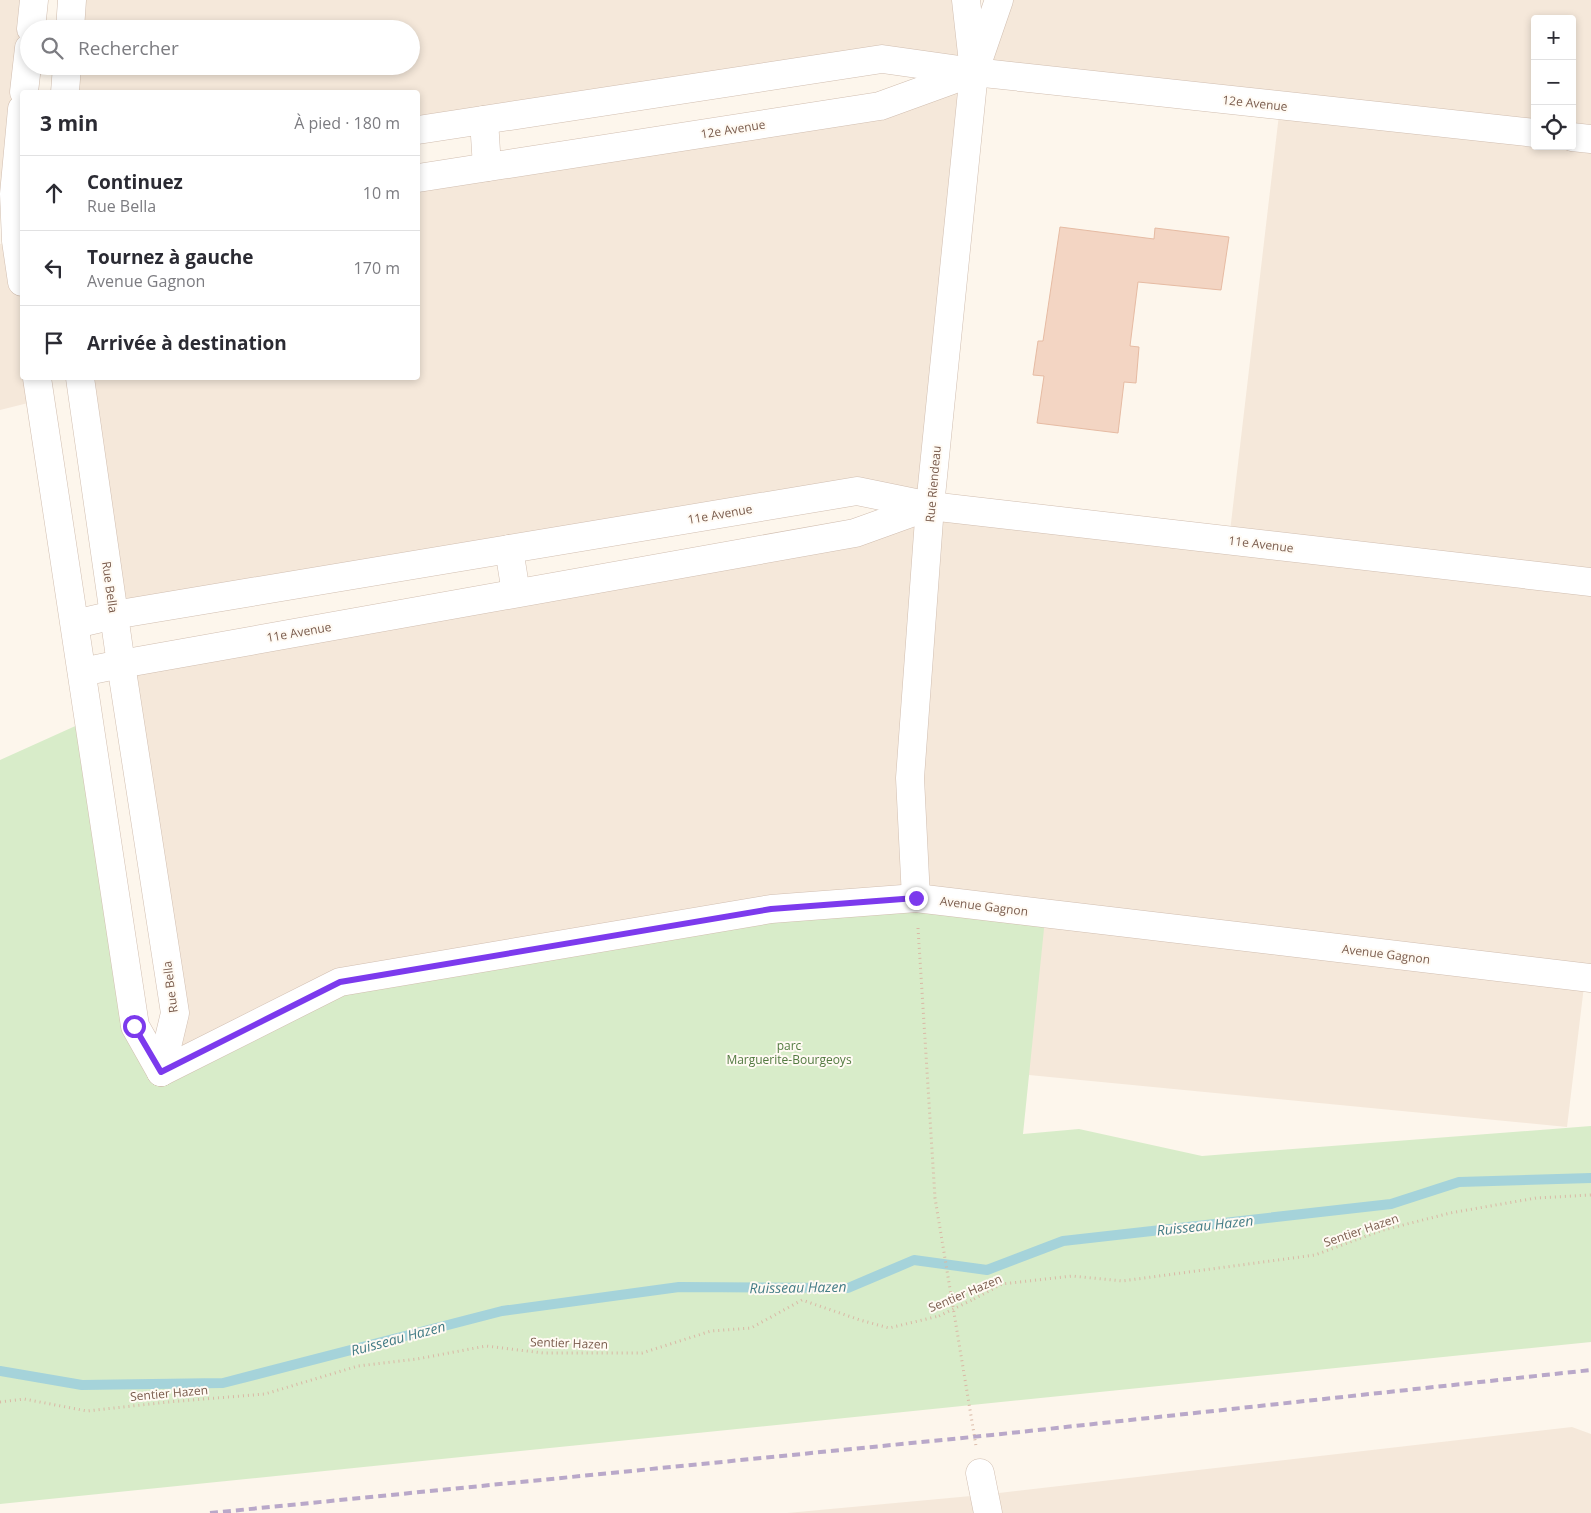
<!DOCTYPE html>
<html lang="fr">
<head>
<meta charset="utf-8">
<style>
	:root { --surface:#fff; --page:#f7f7f7; --text:#2b2b33; --muted:#7c7c81; --line:#e1e1e2 }
	body { margin:0; font-family:"Open Sans",sans-serif; background:var(--page); color:var(--text) }
	.controls { position:absolute; right:15px; top:15px; display:grid; overflow:hidden; border-radius:5px; box-shadow:0 2px 8px #0003 }
	.controls button { width:45px; height:45px; display:grid; place-items:center; padding:0; border:0; border-bottom:1px solid var(--line); background:var(--surface); color:var(--text); font:25px sans-serif }
	.stop { position:absolute; width:15px; height:15px; margin:-11px; border:4px solid #7c3aed; border-radius:50%; background:#fff }
	.stop.end { background:#7c3aed; border-color:#fff; box-shadow:0 1px 5px #0008 }
	.list { margin:0; padding:0; list-style:none }
	h2 { display:flex; justify-content:space-between; align-items:center; height:65px; margin:0; padding:0 20px; font-size:21px }
	h2 small { font-size:16px; font-weight:400; color:var(--muted) }
	.list li { display:grid; grid-template-columns:32px 1fr auto; gap:15px; align-items:center; box-sizing:border-box; height:75px; padding:0 20px; border-top:1px solid var(--line) }
	.list b { display:block; font-size:19px; white-space:nowrap }
	.list p { margin:0; font-size:16px; white-space:nowrap; color:var(--muted) }
	.list em { font-size:16px; font-style:normal; color:var(--muted) }
	.icon { flex:none; width:28px; height:28px; fill:none; stroke:currentColor; stroke-width:2; stroke-linecap:round; stroke-linejoin:round }
	.map { position:relative; flex:none; width:1591px; height:1513px; overflow:hidden }
	.search { position:absolute; background:var(--surface); box-shadow:0 2px 8px #0003; left:20px; top:20px; width:400px; height:55px; display:flex; align-items:center; gap:12px; box-sizing:border-box; padding:0 18px; border-radius:28px; color:var(--muted); font-size:19px }
	.panel { position:absolute; background:var(--surface); box-shadow:0 2px 8px #0003; left:20px; top:90px; width:400px; height:290px; border-radius:5px }
	.map>svg:first-child { display:block }
</style>
</head>
<body>
<div class="map">
<svg width="1591" height="1513" viewBox="0 0 1591 1513">
	<rect width="100%" height="100%" fill="#fdf6ec"/>
	<g fill="#f5e8da" fill-rule="evenodd">
		<polygon points="0,0 34,0 14,194 0,196"/>
		<path d="M76 0H966L974 70 999 0H1591V978H1585L1567 1127 947 1067 161 1072 175 1013 121 664 929 507 857 491 114 615 80 378H418V178L880 106 973 73 882 59 418 130V92H67L70 66H411V29H73ZM1535 19H1572V146H1535ZM975 72 1280 106 1229 540 930 506Z"/>
		<polygon points="16,241 22,282 22,378 37,378 40,400 0,410 0,244"/>
		<polygon points="1572,1427 1591,1434 1591,1513 787,1513 982,1495"/>
	</g>
	<polygon fill="#d8ecc9" points="82,723 135,1026 161,1072 340,982 916,898 1045,919 1023,1134 1079,1129 1202,1156 1591,1126 1591,1342 0,1504 0,760"/>
	<g fill="none" stroke-linecap="round" stroke-linejoin="round">
		<polyline stroke="#a5d3da" stroke-width="10" points="0,1371 82,1385 223,1383 502,1311 679,1287 848,1288 914,1260 987,1270 1063,1241 1391,1204 1459,1182 1591,1178"/>
	</g>
	<polygon fill="#f3d5c3" stroke="#e6bba3" points="1060,227 1154,239 1155,228 1229,237 1221,290 1138,282 1130,346 1139,347 1136,383 1124,382 1118,433 1037,423 1044,376 1033,375 1038,341 1043,341"/>
	<g fill="none" stroke-linecap="round" stroke-linejoin="round">
		<defs>
			<g id="minor">
				<polyline points="31,29 34,0"/>
				<polyline points="70,29 72,0"/>
				<polyline points="977,64 999,0"/>
				<polyline points="24,92 29,48"/>
				<polyline points="65,92 67,66"/>
				<polyline points="22,109 14,194 16,241 22,282"/>
				<polyline points="484,120 487,167"/>
				<polyline points="418,130 882,59 974,72 1535,133"/>
				<polyline points="1572,137 1591,139"/>
				<polyline points="418,178 880,106 971,73"/>
				<polyline points="37,378 135,1026 161,1072"/>
				<polyline points="80,378 121,664 175,1013 161,1072"/>
				<polyline points="509,549 516,593"/>
				<polyline points="75,624 114,615 857,491 930,506 1591,582"/>
				<polyline points="82,672 121,664 855,533 930,506"/>
				<polyline points="916,898 910,778 930,506 974,72 966,0"/>
				<polyline points="161,1072 340,982 771,909 916,898 1591,978"/>
				<polyline points="980,1473 988,1513"/>
			</g>
		</defs>
		<use href="#minor" stroke="#d1beb0" stroke-width="29"/>
		<g stroke="#d9b8a5" stroke-width="3" stroke-dasharray="1 4" stroke-linecap="butt">
			<polyline points="918,928 935,1198 976,1446"/>
			<polyline points="974,1299 1002,1284 1072,1276 1122,1281 1315,1255 1380,1231 1450,1213 1536,1198 1591,1195"/>
			<polyline points="0,1402 24,1399 87,1411 168,1402 265,1394 358,1366 417,1359 486,1346 543,1353 642,1353 711,1331 751,1328 802,1300 860,1320 889,1328 939,1316"/>
		</g>
		<use href="#minor" stroke="#fff" stroke-width="28"/>
		<polyline stroke="#b9a8c9" stroke-width="4" stroke-dasharray="8 5" stroke-linecap="butt" points="210,1513 992,1435 1591,1370"/>
		<polyline stroke="#d9b8a5" stroke-width="3" stroke-dasharray="1 4" stroke-linecap="butt" points="939,1316 974,1299"/>
	</g>
	<g fill="none" stroke-linecap="round" stroke-linejoin="round">
		<polyline stroke="#7c3aed" stroke-width="6" points="134,1026 161,1072 340,982 771,909 916,898"/>
	</g>
	<g text-anchor="middle" dominant-baseline="central" stroke-width="4" stroke-linejoin="round" paint-order="stroke">
		<g font-size="12" fill="#7a5c4d" stroke="#fffaf3">
			<text transform="translate(1255 103) rotate(6)">12e Avenue</text>
			<text transform="translate(733 129) rotate(-9)">12e Avenue</text>
			<text transform="translate(933 484) rotate(-85)">Rue Riendeau</text>
			<text transform="translate(720 514) rotate(-10)">11e Avenue</text>
			<text transform="translate(1261 544) rotate(7)">11e Avenue</text>
			<text transform="translate(110 587) rotate(82)">Rue Bella</text>
			<text transform="translate(299 632) rotate(-10)">11e Avenue</text>
			<text transform="translate(984 906) rotate(7)">Avenue Gagnon</text>
			<text transform="translate(1386 954) rotate(7)">Avenue Gagnon</text>
			<text transform="translate(170 987) rotate(-97)">Rue Bella</text>
			<text transform="translate(1361 1230) rotate(-19)">Sentier Hazen</text>
			<text transform="translate(965 1293) rotate(-23)">Sentier Hazen</text>
			<text transform="translate(569 1343) rotate(2)">Sentier Hazen</text>
			<text transform="translate(169 1393) rotate(-5)">Sentier Hazen</text>
		</g>
		<g font-size="12" fill="#537a41" stroke="#fffaf3">
			<text x="789" y="1045">parc<tspan x="789" dy="14">Marguerite-Bourgeoys</tspan></text>
		</g>
		<g font-size="14" font-style="italic" fill="#437c86" stroke="#fffaf3">
			<text transform="translate(1205 1225) rotate(-6)">Ruisseau Hazen</text>
			<text transform="translate(798 1287) rotate(-1)">Ruisseau Hazen</text>
			<text transform="translate(398 1338) rotate(-15)">Ruisseau Hazen</text>
		</g>
	</g>
</svg>
<div class="controls">
<button>+</button>
<button>−</button>
<button><svg class="icon" aria-label="locate" viewBox="0 0 24 24"><circle cx="12" cy="12" r="6"/><path d="M12 2v4M12 18v4M2 12h4M18 12h4"/></svg></button>
</div>
<div class="stop" style="left:134px;top:1026px"></div>
<div class="stop end" style="left:916px;top:898px"></div>
<div class="search"><svg class="icon" aria-label="search" viewBox="0 0 24 24"><circle cx="10" cy="10" r="6"/><path d="M15 15l6 6"/></svg>Rechercher</div>
<section class="panel">
<h2>3 min<small>À pied · 180 m</small></h2>
<ul class="list">
<li><svg class="icon" aria-label="ahead" viewBox="0 0 24 24"><path d="M12 20V5M6 11l6-6 6 6"/></svg><div><b>Continuez</b><p>Rue Bella</p></div><em>10 m</em></li>
<li><svg class="icon" aria-label="left" viewBox="0 0 24 24"><path d="M17 20v-9H6M10 6l-5 5 5 5"/></svg><div><b>Tournez à gauche</b><p>Avenue Gagnon</p></div><em>170 m</em></li>
<li><svg class="icon" aria-label="arrive" viewBox="0 0 24 24"><path d="M6 21V4h12l-3 4 3 4H6"/></svg><div><b>Arrivée à destination</b></div></li>
</ul>
</section>
</div>
</body>
</html>
